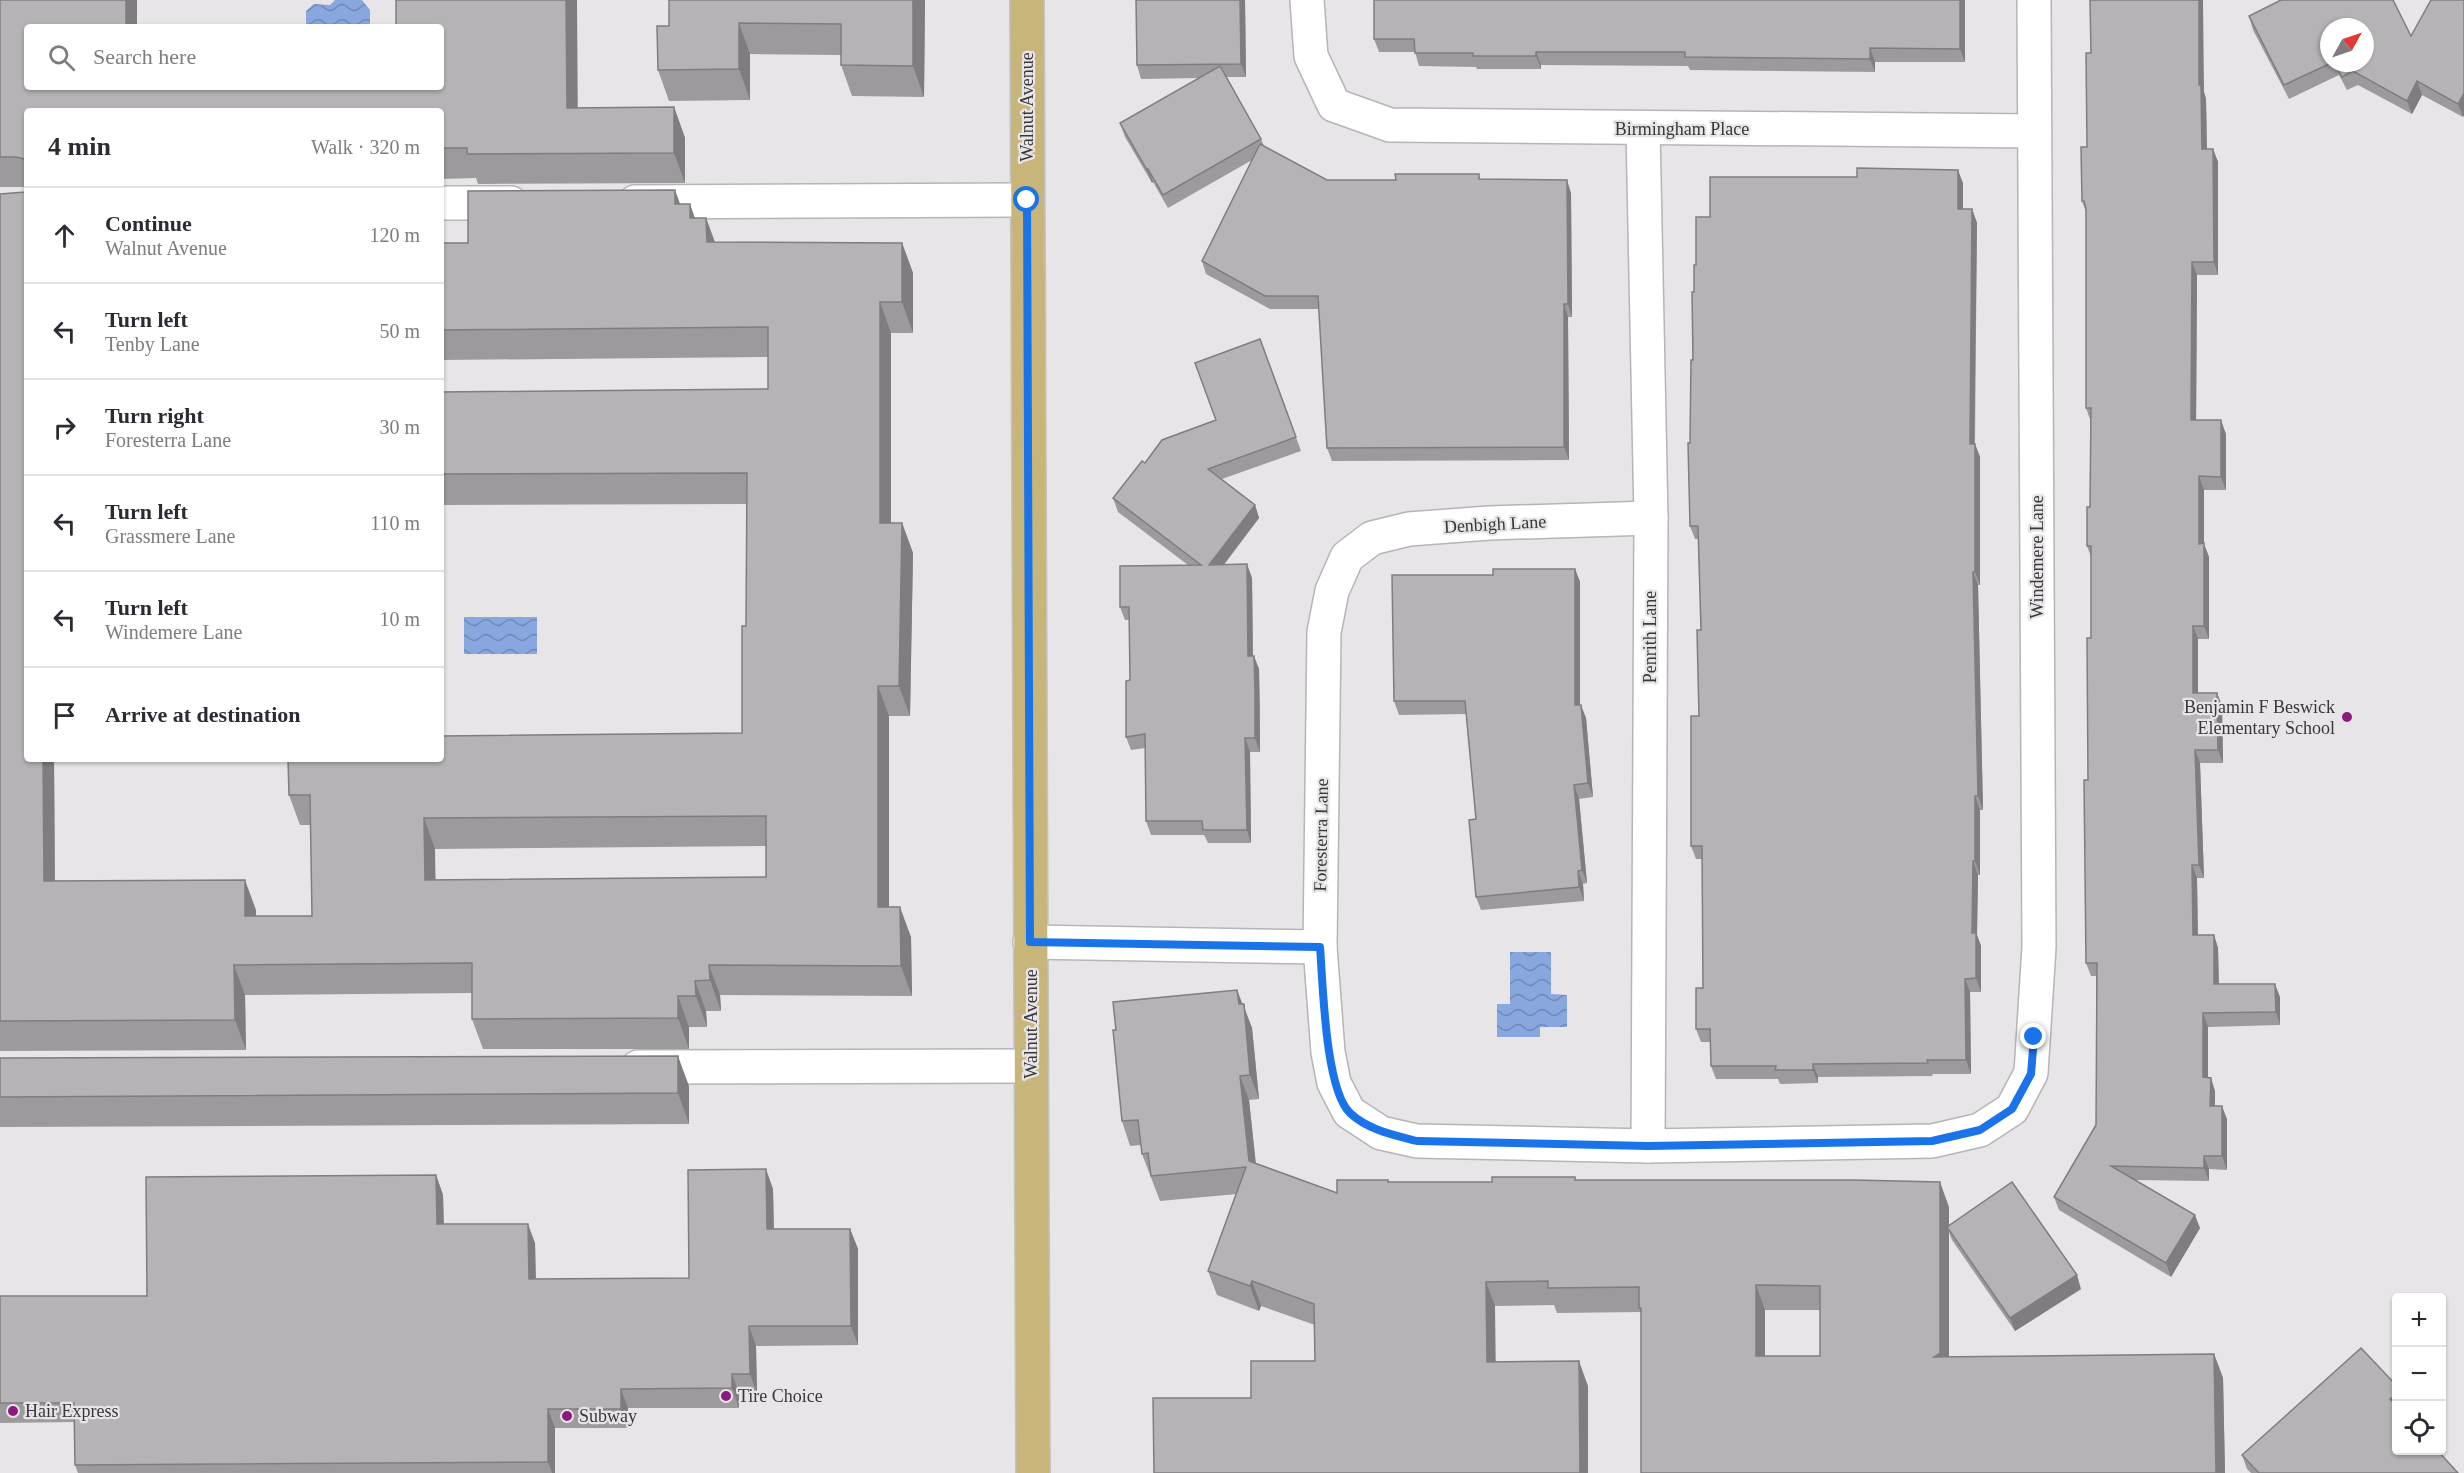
<!DOCTYPE html>
<html lang="en">
<head>
<meta charset="utf-8">
<style>
	:root { --surface:#fff; --page:#f2f2f3; --text:#2b2b33; --muted:#7c7c81; --line:#e1e1e2 }
	body { margin:0; font-family:Georgia,serif; background:var(--page); color:var(--text) }
	.controls { position:absolute; right:18px; bottom:18px; display:grid; overflow:hidden; border-radius:6px; box-shadow:0 2px 4px #0004 }
	.controls button { width:54px; height:54px; display:grid; place-items:center; padding:0; border:0; border-bottom:2px solid var(--line); background:var(--surface); color:var(--text); font:30px sans-serif }
	.compass { position:absolute; left:2320px; top:18px; width:54px; height:54px; border-radius:50%; background:var(--surface); box-shadow:0 2px 4px #0004; rotate:50deg }
	.stop { position:absolute; width:18px; height:18px; margin:-14px; border:4px solid #1a73e8; border-radius:50%; background:#fff }
	.stop.end { background:#1a73e8; border-color:#fff; box-shadow:0 2px 6px #0008 }
	.list { margin:0; padding:0; list-style:none }
	h2 { display:flex; justify-content:space-between; align-items:center; height:78px; margin:0; padding:0 24px; font-size:26px }
	h2 small { font-size:20px; font-weight:400; color:var(--muted) }
	.list li { display:grid; grid-template-columns:39px 1fr auto; gap:18px; align-items:center; box-sizing:border-box; height:96px; padding:0 24px; border-top:2px solid var(--line) }
	.list b { display:block; font-size:22px; white-space:nowrap }
	.list p { margin:0; font-size:20px; white-space:nowrap; color:var(--muted) }
	.list em { font-size:20px; font-style:normal; color:var(--muted) }
	.icon { flex:none; width:33px; height:33px; fill:none; stroke:currentColor; stroke-width:2; stroke-linecap:round; stroke-linejoin:round }
	.map { position:relative; flex:none; width:2464px; height:1473px; overflow:hidden }
	.search { position:absolute; background:var(--surface); box-shadow:0 2px 4px #0004; left:24px; top:24px; width:420px; height:66px; display:flex; align-items:center; gap:15px; box-sizing:border-box; padding:0 21px; border-radius:6px; color:var(--muted); font-size:22px }
	.panel { position:absolute; background:var(--surface); box-shadow:0 2px 4px #0004; left:24px; top:108px; width:420px; height:654px; border-radius:6px }
	.map>svg:first-child { display:block }
</style>
</head>
<body>
<div class="map">
<svg width="2464" height="1473" viewBox="0 0 2464 1473">
	<defs>
		<pattern id="water-waves" width="16" height="10" patternUnits="userSpaceOnUse" patternTransform="scale(1.5)"><rect width="16" height="10" fill="#88a7de"/><path d="M0 5q4-4 8 0t8 0" fill="none" stroke="#7089b5"/></pattern>
	</defs>
	<rect width="100%" height="100%" fill="#e8e5e8"/>
	<g fill="url(#water-waves)">
		<polygon points="335,0 362,0 370,10 370,23 367,27 308,27 306,24 306,11 314,4 330,5"/>
		<rect x="464" y="617" width="73" height="37"/>
		<polygon points="1510,952 1551,952 1551,994 1567,995 1567,1027 1540,1027 1540,1037 1497,1037 1497,1004 1510,1004"/>
	</g>
	<g fill="none" stroke-linecap="round" stroke-linejoin="round">
		<defs>
			<g id="minor">
				<polyline points="1307,0 1311,56 1334,105 1390,125 2034,131"/>
				<polyline points="1643,129 1651,518 1648,1146"/>
				<polyline points="635,202 1027,200"/>
				<polyline points="441,203 511,203"/>
				<polyline points="1651,518 1489,523 1409,529 1372,538 1347,557 1332,591 1324,632 1320,947 1328,1052 1334,1083 1349,1112 1381,1133 1417,1141 1648,1146 1932,1141 1980,1130 2012,1109 2031,1073 2039,947 2034,0"/>
				<polyline points="1030,942 1320,947"/>
				<polyline points="638,1067 1031,1066"/>
			</g>
			<polyline id="major" points="1027,0 1033,1473"/>
		</defs>
		<use href="#minor" stroke="#b6b4b6" stroke-width="36"/>
		<use href="#major" stroke="#c4c3c4" stroke-width="36"/>
		<use href="#minor" stroke="#fff" stroke-width="33"/>
		<use href="#major" stroke="#c7b57a" stroke-width="33"/>
	</g>
	<g fill="#9d9a9d" fill-rule="evenodd">
		<polygon points="0,0 27,27 578,108 674,107 685,138 685,183 478,184 476,178 441,179 441,111 27,111 27,187 0,187"/>
		<polygon points="669,0 925,0 924,97 852,96 841,65 841,55 750,54 750,100 669,101 658,70 669,26"/>
		<polygon points="1245,0 1246,77 1227,77 1261,139 1264,146 1327,180 1396,180 1479,174 1480,179 1571,193 1572,317 1568,317 1569,460 1332,461 1327,448 1319,309 1270,309 1206,274 1202,261 1252,160 1168,208 1153,182 1152,183 1125,137 1120,123 1200,78 1141,79 1137,65"/>
		<polygon points="1374,0 1965,0 1965,62 1875,62 1875,72 1690,70 1688,66 1541,65 1541,69 1477,69 1476,67 1419,66 1415,52 1379,52 1374,39"/>
		<path d="M2464 0V115L2463 117 2422 95 2412 114 2358 85 2347 90 2339 75 2289 99 2253 30 2249 16 2411 36ZM2329 27 2365 63H2329Z"/>
		<polygon points="2091,53 2204,92 2206,99 2207,149 2213,149 2218,162 2218,275 2197,275 2196,420 2226,434 2226,490 2204,490 2204,544 2209,557 2209,639 2198,639 2198,693 2217,693 2222,706 2223,763 2200,763 2204,878 2197,878 2198,935 2214,935 2218,948 2219,984 2280,997 2280,1025 2208,1027 2208,1078 2215,1091 2215,1106 2227,1119 2227,1170 2209,1169 2209,1181 2134,1180 2200,1228 2171,1277 2059,1210 2054,1197 2096,1125 2096,976 2091,976 2086,963 2088,780 2091,638 2091,557 2087,546 2090,507 2091,422 2086,408 2086,212 2082,201 2087,147"/>
		<polygon points="1963,183 1963,209 1972,209 1977,223 1975,444 1980,457 1980,585 1978,585 1983,810 1980,810 1980,875 1978,875 1977,935 1981,946 1981,992 1970,992 1971,1074 1932,1074 1933,1076 1818,1077 1818,1083 1780,1084 1778,1079 1716,1079 1711,1066 1710,1042 1701,1042 1696,1029 1703,988 1702,859 1696,859 1691,846 1699,716 1701,630 1698,539 1695,539 1690,526 1690,443 1694,292 1696,265"/>
		<path d="M0 194 27 759H54L55 881 256 910V916H312L311 825H300L289 795 444 736 742 733 746 626 747 504 441 505V392L768 389V357L441 360V243H468L680 204 695 218H706L715 242 902 243 913 273V333H891V523H902L913 553 910 716H889V907L911 937 912 996 720 995 721 1011H706L707 1027H689V1049H483L472 1019V993L245 995 246 1050 0 1051ZM766 846V877L435 880V849Z"/>
		<polygon points="1260,339 1301,451 1222,479 1255,505 1259,518 1224,565 1252,578 1253,656 1259,669 1260,706 1260,752 1250,752 1251,843 1208,843 1204,835 1151,835 1146,821 1145,748 1131,750 1126,737 1130,680 1129,620 1125,620 1120,607 1188,565 1118,512 1113,498 1145,463 1216,420"/>
		<polygon points="1575,569 1580,582 1580,705 1586,718 1593,797 1579,799 1587,883 1583,884 1584,901 1481,910 1476,897 1476,819 1466,714 1399,715 1394,701 1493,575"/>
		<path d="M1243 1004 1252 1028 1259 1099 1249 1100 1256 1164 1337 1193 1388 1180 1389 1182H1492L1575 1177 1576 1180 1949 1207V1226L2081 1289 2015 1331 1952 1240 1949 1232V1357L2214 1354 2223 1378 2225 1473H1641V1312L1557 1313 1554 1305 1495 1306V1362L1588 1386V1473H1154L1251 1398 1315 1361V1325L1261 1306 1259 1311 1217 1295 1208 1271 1237 1194 1160 1201 1142 1154 1141 1145 1130 1146 1122 1121ZM1765 1310H1820V1356H1765Z"/>
		<polygon points="0,1058 689,1086 689,1124 0,1127"/>
		<polygon points="436,1175 443,1195 444,1224 535,1243 536,1279 689,1278 773,1189 774,1229 850,1229 858,1249 858,1345 756,1346 757,1393 739,1393 739,1408 628,1408 628,1428 555,1428 555,1473 78,1473 75,1465 74,1422 0,1423 0,1296 147,1296"/>
		<polygon points="2397,1450 2458,1473 2251,1473 2247,1469 2242,1455"/>
	</g>
	<g fill="#7f7d7f">
		<rect x="126" y="0" width="11" height="27"/>
		<polygon points="566,0 577,0 578,139 567,108"/>
		<polygon points="913,0 925,0 924,97 913,66"/>
		<polygon points="1240,0 1245,0 1246,77 1241,64"/>
		<polygon points="1960,0 1965,0 1965,62 1960,49"/>
		<polygon points="2199,0 2203,0 2204,92 2206,99 2207,162 2202,149 2199,85"/>
		<polygon points="739,23 750,54 750,100 739,69"/>
		<polygon points="1870,48 1875,62 1875,72 1870,59"/>
		<polygon points="1536,52 1541,65 1541,69 1536,56"/>
		<polygon points="2417,81 2422,95 2412,114 2407,101"/>
		<polygon points="2464,93 2464,115 2463,117 2458,104"/>
		<polygon points="674,107 685,138 685,183 674,153"/>
		<polygon points="2213,149 2218,162 2218,275 2214,262"/>
		<polygon points="1148,169 1153,182 1152,183 1147,170"/>
		<polygon points="1958,170 1963,183 1963,223 1958,209"/>
		<polygon points="1567,180 1571,193 1572,317 1568,304"/>
		<polygon points="675,190 686,220 675,204"/>
		<polygon points="690,204 701,235 690,218"/>
		<polygon points="1972,209 1977,223 1974,457 1970,444"/>
		<polygon points="706,218 717,249 707,242"/>
		<polygon points="902,243 913,273 913,333 902,302"/>
		<polygon points="2192,262 2197,275 2196,433 2191,420"/>
		<polygon points="880,302 891,333 891,554 880,523"/>
		<polygon points="1564,304 1568,317 1569,460 1564,447"/>
		<polygon points="2221,420 2226,434 2226,490 2221,477"/>
		<polygon points="1975,444 1980,457 1980,585 1975,572"/>
		<polygon points="2199,476 2204,490 2204,544 2209,557 2209,639 2204,626 2199,544"/>
		<polygon points="1255,505 1259,518 1213,578 1209,565"/>
		<polygon points="902,523 913,553 910,716 899,686"/>
		<polygon points="1247,564 1252,578 1253,669 1248,656"/>
		<polygon points="1575,569 1580,582 1580,719 1575,705"/>
		<polygon points="1973,572 1978,585 1983,810 1978,796"/>
		<polygon points="2193,626 2198,639 2198,706 2193,693"/>
		<polygon points="1254,656 1259,669 1260,752 1255,738"/>
		<polygon points="878,686 889,716 889,937 878,907"/>
		<polygon points="2217,693 2222,706 2223,763 2218,750"/>
		<polygon points="1581,705 1586,718 1593,797 1588,783"/>
		<polygon points="1245,738 1250,752 1251,843 1247,830"/>
		<polygon points="2195,750 2200,763 2204,878 2199,865"/>
		<polygon points="43,759 54,759 55,911 44,881"/>
		<polygon points="1574,785 1579,799 1587,883 1582,870"/>
		<polygon points="1975,796 1980,810 1980,875 1975,861"/>
		<polygon points="424,818 435,849 436,910 425,880"/>
		<polygon points="1973,861 1978,875 1977,935 1981,946 1981,992 1976,978 1972,933"/>
		<polygon points="2192,865 2197,878 2198,948 2193,935"/>
		<polygon points="1578,871 1583,884 1584,901 1579,887"/>
		<polygon points="245,880 256,910 256,946 245,916"/>
		<polygon points="900,907 911,937 912,996 901,966"/>
		<polygon points="2214,935 2218,948 2219,997 2214,984"/>
		<polygon points="234,965 245,995 246,1050 235,1020"/>
		<polygon points="709,965 720,995 721,1011 710,980"/>
		<polygon points="1965,979 1970,992 1971,1074 1966,1060"/>
		<polygon points="695,981 706,1011 707,1027 696,996"/>
		<polygon points="2275,984 2280,997 2280,1025 2276,1012"/>
		<polygon points="1237,990 1252,1028 1259,1099 1250,1075"/>
		<polygon points="678,996 689,1027 689,1049 678,1018"/>
		<polygon points="2203,1013 2208,1027 2208,1091 2203,1077"/>
		<polygon points="678,1056 689,1086 689,1124 678,1093"/>
		<polygon points="1813,1064 1818,1077 1818,1083 1813,1070"/>
		<polygon points="1240,1076 1249,1100 1258,1186 1249,1161"/>
		<polygon points="2211,1078 2215,1091 2215,1119 2210,1106"/>
		<polygon points="2222,1106 2227,1119 2227,1170 2222,1156"/>
		<polygon points="2204,1156 2209,1169 2209,1181 2204,1168"/>
		<polygon points="766,1169 773,1189 774,1249 767,1229"/>
		<polygon points="436,1175 443,1195 444,1244 437,1224"/>
		<polygon points="1940,1182 1949,1207 1949,1230 1947,1227 1949,1232 1949,1378 1934,1357"/>
		<polygon points="2195,1215 2200,1228 2171,1277 2166,1263"/>
		<polygon points="528,1224 535,1243 536,1299 529,1279"/>
		<polygon points="850,1229 858,1249 858,1345 851,1326"/>
		<polygon points="2077,1275 2081,1289 2015,1331 2010,1318"/>
		<polygon points="1252,1281 1261,1306 1259,1311 1250,1286"/>
		<polygon points="1486,1282 1495,1306 1496,1386 1487,1362"/>
		<polygon points="1756,1285 1765,1310 1765,1380 1756,1356"/>
		<polygon points="749,1326 756,1346 757,1393 750,1374"/>
		<polygon points="2214,1354 2223,1378 2225,1473 2216,1473"/>
		<polygon points="1579,1361 1588,1386 1588,1473 1580,1473"/>
		<polygon points="732,1374 739,1393 739,1408 732,1388"/>
		<polygon points="621,1389 628,1408 628,1428 621,1409"/>
		<polygon points="2397,1394 2397,1412 2390,1399"/>
		<polygon points="548,1409 555,1428 555,1473 552,1473 548,1462"/>
	</g>
	<g fill="#b6b3b6" stroke="#7f7d7f" stroke-width="1.5" fill-rule="evenodd">
		<polygon points="0,0 126,0 126,27 27,27 27,87 441,87 441,27 396,27 396,0 566,0 567,108 674,107 674,153 467,154 467,148 441,148 441,111 27,111 27,161 25,159 16,157 0,157"/>
		<polygon points="669,0 913,0 913,66 841,65 841,24 739,23 739,69 658,70 657,26 669,26"/>
		<polygon points="1136,0 1240,0 1241,64 1137,65"/>
		<polygon points="1374,0 1960,0 1960,49 1870,48 1870,59 1685,57 1685,52 1536,52 1536,56 1473,56 1473,53 1415,53 1414,39 1374,39"/>
		<polygon points="2090,0 2199,0 2199,85 2201,85 2202,149 2213,149 2214,262 2192,262 2191,420 2221,420 2221,477 2199,476 2199,544 2204,543 2204,626 2193,626 2193,693 2217,693 2218,750 2195,750 2199,865 2192,865 2193,935 2214,935 2214,984 2275,984 2276,1012 2203,1013 2203,1077 2211,1078 2210,1106 2222,1106 2222,1156 2204,1156 2204,1168 2111,1166 2195,1215 2166,1263 2054,1197 2096,1125 2097,963 2086,963 2084,780 2088,780 2087,638 2091,638 2091,546 2087,546 2087,507 2090,507 2091,408 2086,408 2086,209 2084,201 2082,201 2081,147 2087,147 2086,53 2091,53"/>
		<polygon points="2281,0 2393,0 2411,36 2431,0 2464,0 2464,93 2458,104 2417,81 2407,101 2353,71 2342,77 2334,63 2365,63 2365,27 2329,27 2329,63 2331,63 2284,85 2249,16"/>
		<polygon points="1220,66 1261,139 1163,195 1148,169 1147,170 1120,123"/>
		<polygon points="1260,144 1327,180 1396,180 1395,174 1479,174 1479,179 1567,180 1568,304 1564,304 1564,447 1327,448 1318,296 1265,296 1202,261"/>
		<polygon points="1857,168 1958,170 1958,209 1972,209 1970,444 1975,444 1975,572 1973,572 1978,796 1975,796 1975,861 1973,861 1972,933 1976,933 1976,978 1965,979 1966,1060 1927,1060 1928,1063 1813,1064 1813,1070 1775,1070 1776,1066 1711,1066 1710,1029 1696,1029 1696,988 1703,988 1702,846 1691,846 1691,716 1699,716 1697,630 1701,630 1698,526 1690,526 1688,443 1690,443 1691,360 1693,360 1692,292 1694,292 1694,265 1696,265 1696,217 1710,217 1710,177 1857,177"/>
		<path d="M27 190V759H43L44 881 245 880V916H312L310 795H289L288 759H441V733H443V736L742 733V626H746L747 473 441 474V392L768 389V327L441 330V243H468V191L675 190V204H690V218H706L707 242 902 243V302H880V523H902L899 686H878V907H900L901 966 709 965 710 980 695 981 696 996H678V1018L472 1019V963L234 965 235 1020 0 1021V194L25 192ZM766 816V877L425 880 424 818Z"/>
		<polygon points="1260,339 1296,437 1208,469 1255,505 1209,565 1247,564 1248,656 1254,656 1255,692 1255,738 1245,738 1247,830 1203,830 1202,821 1146,821 1145,734 1126,737 1126,681 1130,680 1129,607 1120,607 1120,566 1201,565 1113,498 1142,461 1145,463 1162,440 1216,420 1195,363"/>
		<polygon points="1493,569 1575,569 1575,705 1581,705 1588,783 1574,785 1582,870 1578,871 1579,887 1476,897 1469,820 1476,819 1465,701 1394,701 1392,575 1493,575"/>
		<path d="M1237 990 1239 1004H1244L1250 1075 1240 1076 1249 1161 1337 1193V1180H1388V1182H1492V1177H1575V1180H1854L1940 1182V1353L1934 1357 2214 1354 2216 1473H1641V1308H1639V1287L1548 1288V1281L1486 1282 1487 1362 1579 1361 1580 1473H1154L1153 1398H1251V1361H1315L1314 1304 1252 1281 1250 1286 1208 1271 1246 1167 1151 1176 1148 1153 1142 1154 1138 1120 1122 1121 1113 1030H1116L1113 1002ZM1756 1285 1820 1286V1356H1756Z"/>
		<polygon points="678,1056 678,1093 0,1097 0,1058"/>
		<polygon points="766,1169 767,1229 850,1229 851,1326 749,1326 750,1374 732,1374 732,1388 621,1389 621,1409 548,1409 548,1462 75,1465 74,1403 0,1403 0,1296 147,1296 146,1177 436,1175 437,1224 528,1224 529,1279 689,1278 688,1170"/>
		<polygon points="2012,1182 2077,1275 2010,1318 1947,1227"/>
		<polygon points="2361,1348 2397,1386 2397,1394 2390,1399 2397,1406 2397,1450 2437,1450 2458,1473 2259,1473 2242,1455"/>
	</g>
	<g fill="none" stroke-linecap="round" stroke-linejoin="round">
		<path stroke="#1a73e8" stroke-width="8" d="M1027 200 1030 942 1320 947C1323 983 1325 1089 1350 1113 1368 1130 1394 1135 1417 1141L1648 1146 1932 1141 1980 1130 2012 1109 2031 1074 2034 1037"/>
	</g>
	<g fill="#8c1a7d" stroke="#e8e5e8" stroke-width="2">
		<circle cx="2347" cy="717" r="6"/>
		<circle cx="726" cy="1396" r="6"/>
		<circle cx="13" cy="1411" r="6"/>
		<circle cx="567" cy="1416" r="6"/>
	</g>
	<g text-anchor="middle" dominant-baseline="central" stroke-width="4.5" stroke-linejoin="round" paint-order="stroke">
		<g font-size="18" fill="#393839" stroke="#e8e5e8">
			<text transform="translate(1027 107) rotate(-90)">Walnut Avenue</text>
			<text x="1682" y="129">Birmingham Place</text>
			<text transform="translate(1495 524) rotate(-3)">Denbigh Lane</text>
			<text transform="translate(2037 557) rotate(-90)">Windemere Lane</text>
			<text transform="translate(1650 637) rotate(-90)">Penrith Lane</text>
			<text transform="translate(1321 835) rotate(-89)">Foresterra Lane</text>
			<text transform="translate(1031 1024) rotate(-90)">Walnut Avenue</text>
		</g>
		<g font-size="18" fill="#393839" stroke="#e8e5e8" text-anchor="start">
			<text x="2335" y="707" text-anchor="end">Benjamin F Beswick<tspan x="2335" dy="21">Elementary School</tspan></text>
			<text x="738" y="1396">Tire Choice</text>
			<text x="25" y="1411">Hair Express</text>
			<text x="579" y="1416">Subway</text>
		</g>
	</g>
</svg>
<div class="controls">
<button>+</button>
<button>−</button>
<button><svg class="icon" aria-label="locate" viewBox="0 0 24 24"><circle cx="12" cy="12" r="6"/><path d="M12 2v4M12 18v4M2 12h4M18 12h4"/></svg></button>
</div>
<svg class="compass" viewBox="-18 -18 36 36"><path d="M0-13l5 13h-10z" fill="#e53935"/><path d="M0 13l5-13h-10z" fill="#7c7c81"/></svg>
<div class="stop" style="left:1027px;top:200px"></div>
<div class="stop end" style="left:2034px;top:1037px"></div>
<div class="search"><svg class="icon" aria-label="search" viewBox="0 0 24 24"><circle cx="10" cy="10" r="6"/><path d="M15 15l6 6"/></svg>Search here</div>
<section class="panel">
<h2>4 min<small>Walk · 320 m</small></h2>
<ul class="list">
<li><svg class="icon" aria-label="ahead" viewBox="0 0 24 24"><path d="M12 20V5M6 11l6-6 6 6"/></svg><div><b>Continue</b><p>Walnut Avenue</p></div><em>120 m</em></li>
<li><svg class="icon" aria-label="left" viewBox="0 0 24 24"><path d="M17 20v-9H6M10 6l-5 5 5 5"/></svg><div><b>Turn left</b><p>Tenby Lane</p></div><em>50 m</em></li>
<li><svg class="icon" aria-label="right" viewBox="0 0 24 24"><path d="M7 20v-9h11M14 6l5 5-5 5"/></svg><div><b>Turn right</b><p>Foresterra Lane</p></div><em>30 m</em></li>
<li><svg class="icon" aria-label="left" viewBox="0 0 24 24"><path d="M17 20v-9H6M10 6l-5 5 5 5"/></svg><div><b>Turn left</b><p>Grassmere Lane</p></div><em>110 m</em></li>
<li><svg class="icon" aria-label="left" viewBox="0 0 24 24"><path d="M17 20v-9H6M10 6l-5 5 5 5"/></svg><div><b>Turn left</b><p>Windemere Lane</p></div><em>10 m</em></li>
<li><svg class="icon" aria-label="arrive" viewBox="0 0 24 24"><path d="M6 21V4h12l-3 4 3 4H6"/></svg><div><b>Arrive at destination</b></div></li>
</ul>
</section>
</div>
</body>
</html>
